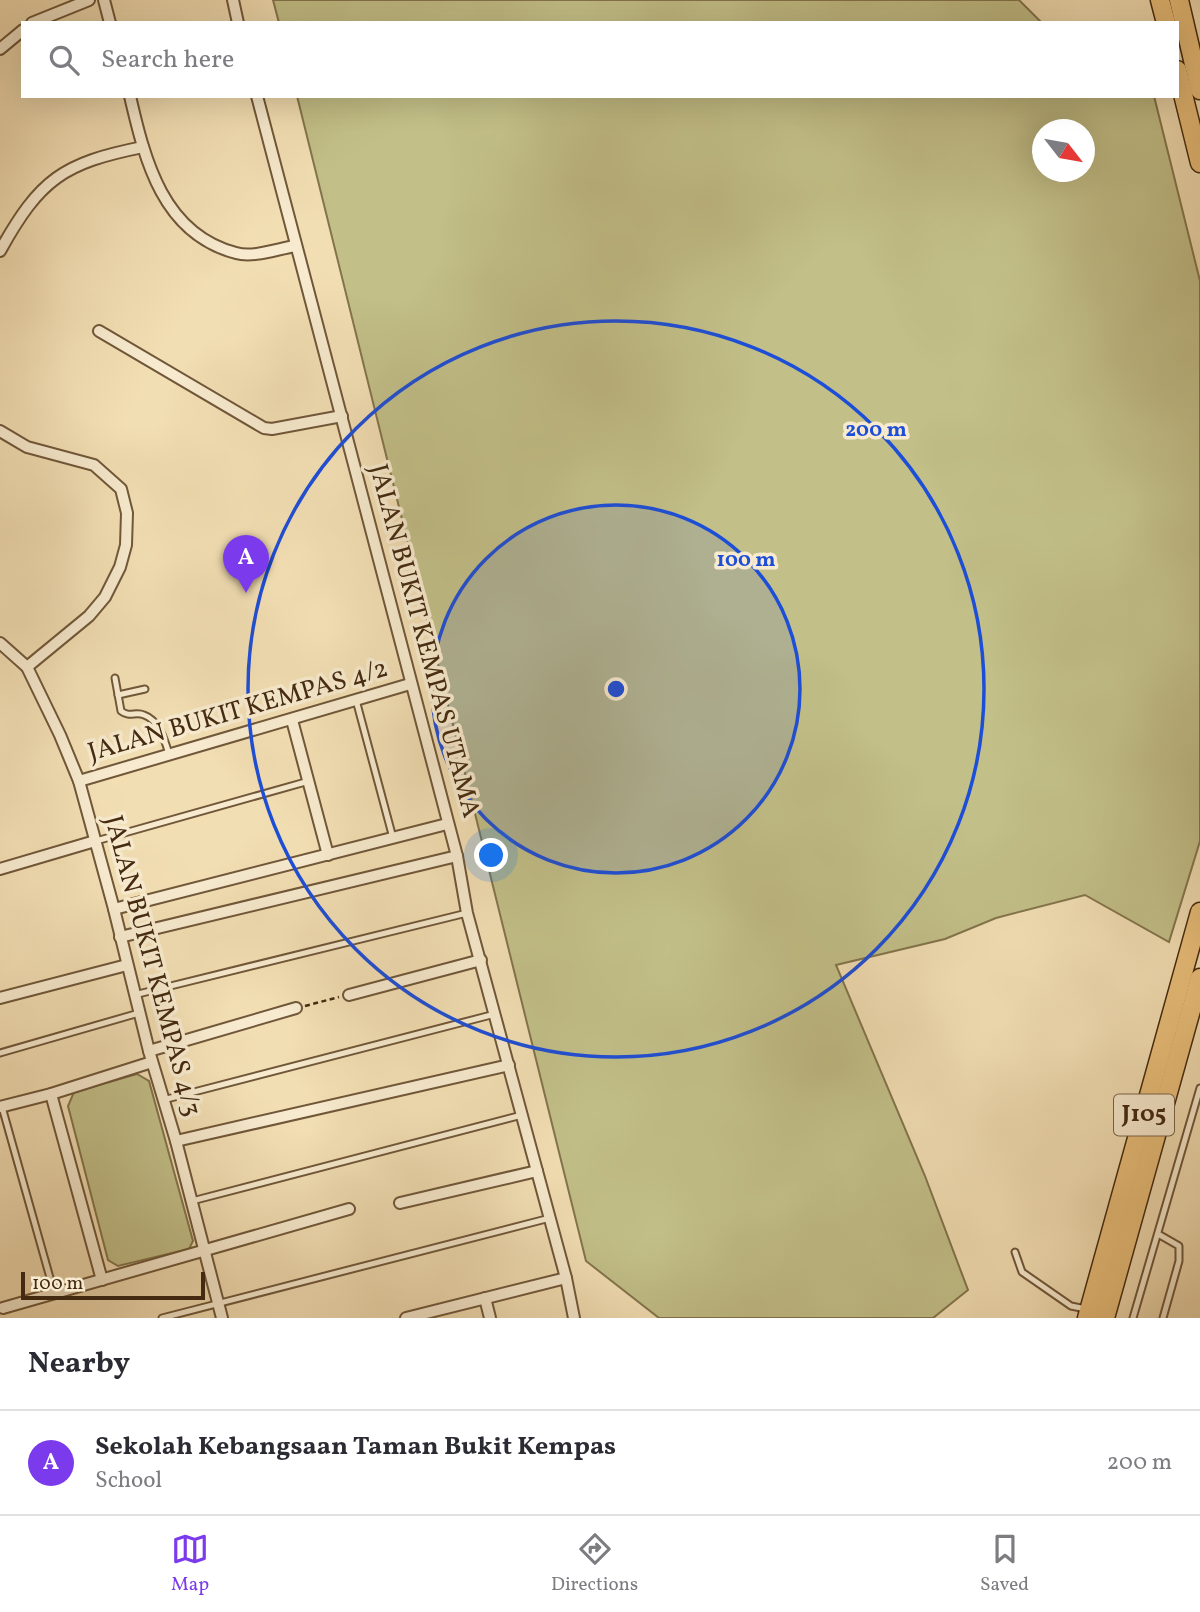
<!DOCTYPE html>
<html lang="en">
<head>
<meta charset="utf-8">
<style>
	:root { --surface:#fff; --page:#f2f2f3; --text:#2b2b33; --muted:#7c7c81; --line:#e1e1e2; --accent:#7c3aed }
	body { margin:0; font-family:Vollkorn,serif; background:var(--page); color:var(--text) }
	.compass { position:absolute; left:1032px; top:119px; width:63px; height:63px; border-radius:50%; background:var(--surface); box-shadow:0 7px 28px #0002; rotate:121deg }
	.scale { position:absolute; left:21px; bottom:18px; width:184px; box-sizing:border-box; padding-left:7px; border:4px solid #442a10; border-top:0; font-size:19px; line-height:24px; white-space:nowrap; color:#442a10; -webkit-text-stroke:5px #f7eace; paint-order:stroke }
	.you { position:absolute; left:492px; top:856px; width:24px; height:24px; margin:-18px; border:5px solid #fff; border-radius:50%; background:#1a73e8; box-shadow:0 0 0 10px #1a73e833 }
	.badge { display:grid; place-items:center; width:46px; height:46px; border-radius:50%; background:var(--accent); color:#fff; font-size:23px; font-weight:700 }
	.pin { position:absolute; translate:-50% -58px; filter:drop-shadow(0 2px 4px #0008) }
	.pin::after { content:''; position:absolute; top:37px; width:24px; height:21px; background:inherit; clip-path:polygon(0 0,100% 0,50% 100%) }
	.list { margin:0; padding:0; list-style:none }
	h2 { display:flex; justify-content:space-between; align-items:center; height:91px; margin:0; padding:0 28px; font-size:30px }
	h2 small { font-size:23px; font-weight:400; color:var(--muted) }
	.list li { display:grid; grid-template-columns:46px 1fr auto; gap:21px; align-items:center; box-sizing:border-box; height:105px; padding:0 28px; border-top:2px solid var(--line) }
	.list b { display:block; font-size:26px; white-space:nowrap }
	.list p { margin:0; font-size:23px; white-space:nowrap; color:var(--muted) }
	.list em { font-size:23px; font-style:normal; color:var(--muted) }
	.icon { flex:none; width:38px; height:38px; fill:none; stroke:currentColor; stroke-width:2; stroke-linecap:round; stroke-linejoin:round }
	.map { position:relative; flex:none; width:1200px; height:1318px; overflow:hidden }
	.search { position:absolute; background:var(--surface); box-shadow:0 7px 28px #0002; left:21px; right:21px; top:21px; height:77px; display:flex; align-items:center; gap:18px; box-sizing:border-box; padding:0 24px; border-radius:0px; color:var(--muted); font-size:26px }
	.sheet { height:196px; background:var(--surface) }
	nav { display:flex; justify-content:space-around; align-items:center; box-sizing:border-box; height:98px; border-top:2px solid var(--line); background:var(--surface); font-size:19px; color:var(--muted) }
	nav a { display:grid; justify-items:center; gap:4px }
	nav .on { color:var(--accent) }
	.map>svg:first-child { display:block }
</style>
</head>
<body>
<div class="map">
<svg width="1200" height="1318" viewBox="0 0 1200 1318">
	<rect width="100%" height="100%" fill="#f2deb3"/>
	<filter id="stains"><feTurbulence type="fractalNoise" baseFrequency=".00286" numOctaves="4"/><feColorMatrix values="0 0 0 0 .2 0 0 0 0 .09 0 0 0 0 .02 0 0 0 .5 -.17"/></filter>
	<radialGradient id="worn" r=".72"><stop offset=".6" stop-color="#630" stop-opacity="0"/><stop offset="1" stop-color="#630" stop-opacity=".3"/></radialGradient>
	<g fill="#c2bf88" stroke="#83744c" stroke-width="2" fill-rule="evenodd">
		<polygon points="273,0 1019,0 1042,23 279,23"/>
		<path d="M297 96H1154L1200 281V841L1169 942 1085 895 996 918 945 939 836 965 925 1176 968 1290 933 1318H659L586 1261ZM1042 130H1084V172H1042Z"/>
		<polygon points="137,1074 149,1081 193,1241 189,1249 118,1266 108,1260 68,1106 74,1092"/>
	</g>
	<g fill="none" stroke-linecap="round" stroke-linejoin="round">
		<defs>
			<g id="lane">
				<path d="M115 678 121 711C130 718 135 711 144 715 159 720 165 741 169 754"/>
				<polyline points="118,695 145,689"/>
				<polyline points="356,700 393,838"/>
				<polyline points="96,841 309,781"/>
				<polyline points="134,995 467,913"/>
				<polyline points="0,1053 139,1013"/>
				<polyline points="163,1100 495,1014"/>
				<polyline points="2,1107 54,1292"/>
				<polyline points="192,1201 522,1115"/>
				<polyline points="1158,1234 1179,1246 1179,1261 1163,1318"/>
				<polyline points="1015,1252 1022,1272 1071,1306 1086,1309"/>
				<polyline points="162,1318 550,1218"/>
				<polyline points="1133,1318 1200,1088"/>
			</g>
			<g id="street">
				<polyline points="104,0 110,23"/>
				<polyline points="233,0 238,23"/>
				<polyline points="32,23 89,0"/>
				<polyline points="0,49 23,30"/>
				<path d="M130 96C145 161 163 234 236 253 253 258 277 249 295 246"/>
				<polyline points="257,96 457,856 467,913 566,1278 574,1318"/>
				<path d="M0 251C40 179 63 163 143 147"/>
				<polyline points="99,331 264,428 272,429 342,416"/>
				<polyline points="0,431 27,447 94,465 121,489 127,513 126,545 120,567 105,597 89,616 27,667"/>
				<polyline points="0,643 27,667 60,735 79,781 114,909 149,1051 176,1141 222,1318"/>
				<polyline points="292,720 328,855"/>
				<polyline points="79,781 410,684"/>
				<polyline points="0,869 95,841"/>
				<polyline points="114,909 447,824"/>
				<polyline points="120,937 457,856"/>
				<polyline points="349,995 481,960"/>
				<polyline points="0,998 127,965"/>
				<polyline points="149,1051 296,1008"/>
				<polyline points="51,1094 102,1280"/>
				<polyline points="0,1107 51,1094 152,1062"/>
				<polyline points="176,1141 509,1065"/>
				<polyline points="400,1203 537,1171"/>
				<polyline points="485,1298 490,1318"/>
				<polyline points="3,1308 349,1209"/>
				<polyline points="406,1318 566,1278"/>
			</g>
			<g id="primary">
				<polyline points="1160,0 1166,23"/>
				<polyline points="1179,0 1200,90"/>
				<polyline points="1177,70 1200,163"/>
				<polyline points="1087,1318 1200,912"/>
				<polyline points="1105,1318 1200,978"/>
			</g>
		</defs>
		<use href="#lane" stroke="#705739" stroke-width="9"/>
		<use href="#street" stroke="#705739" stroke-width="14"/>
		<use href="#primary" stroke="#442a10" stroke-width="21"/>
		<polyline stroke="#442a10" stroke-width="2.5" stroke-dasharray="5 3.5" stroke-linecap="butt" points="305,1006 339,997"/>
		<use href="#lane" stroke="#f7eace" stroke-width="5"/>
		<use href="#street" stroke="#f7eace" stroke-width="10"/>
		<use href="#primary" stroke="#e9bf7a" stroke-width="18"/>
	</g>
	<circle cx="616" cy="689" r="184" fill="#1d4ed8" fill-opacity=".12"/>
	<g fill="none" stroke="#1d4ed8" stroke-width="3.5">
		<circle cx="616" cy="689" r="184"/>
		<circle cx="616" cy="689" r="368"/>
	</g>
	<g text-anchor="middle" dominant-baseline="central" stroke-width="7" stroke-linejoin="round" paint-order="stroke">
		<rect fill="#f7eace" stroke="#7a6449" stroke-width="2" x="1114" y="1094.5" width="60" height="41" rx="5"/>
		<g font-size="24" font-weight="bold" fill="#442a10">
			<text x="1144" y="1115">J105</text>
		</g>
		<g font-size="26" fill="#442a10" stroke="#f7eace">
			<text transform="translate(424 641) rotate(75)">JALAN BUKIT KEMPAS UTAMA</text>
			<text transform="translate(238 711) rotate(-16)">JALAN BUKIT KEMPAS 4/2</text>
			<text transform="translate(152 966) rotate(75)">JALAN BUKIT KEMPAS 4/3</text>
		</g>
	</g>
	<circle cx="616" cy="689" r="10" fill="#1d4ed8" stroke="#f7eace" stroke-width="3.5"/>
	<g font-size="21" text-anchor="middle" font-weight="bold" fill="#1d4ed8" stroke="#f7eace" stroke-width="7" stroke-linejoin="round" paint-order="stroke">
		<text x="876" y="436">200 m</text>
		<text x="746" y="566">100 m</text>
	</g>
	<rect width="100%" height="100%" filter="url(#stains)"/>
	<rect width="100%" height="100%" fill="url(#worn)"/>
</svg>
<svg class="compass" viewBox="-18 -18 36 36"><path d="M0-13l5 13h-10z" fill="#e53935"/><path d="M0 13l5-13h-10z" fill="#7c7c81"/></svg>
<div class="scale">100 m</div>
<div class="you"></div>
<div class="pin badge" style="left:246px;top:593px">A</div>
<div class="search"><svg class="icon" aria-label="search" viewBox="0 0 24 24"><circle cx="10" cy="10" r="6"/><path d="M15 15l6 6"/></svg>Search here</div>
</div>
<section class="sheet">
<h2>Nearby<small></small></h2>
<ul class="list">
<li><span class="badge">A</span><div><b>Sekolah Kebangsaan Taman Bukit Kempas</b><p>School</p></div><em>200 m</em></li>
</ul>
</section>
<nav>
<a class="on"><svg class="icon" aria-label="map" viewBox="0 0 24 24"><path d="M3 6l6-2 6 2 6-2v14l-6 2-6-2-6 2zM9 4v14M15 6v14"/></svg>Map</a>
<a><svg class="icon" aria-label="directions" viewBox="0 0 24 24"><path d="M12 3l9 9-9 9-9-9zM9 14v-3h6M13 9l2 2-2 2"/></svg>Directions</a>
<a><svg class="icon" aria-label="saved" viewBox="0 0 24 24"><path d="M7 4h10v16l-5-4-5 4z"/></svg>Saved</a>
</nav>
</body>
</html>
